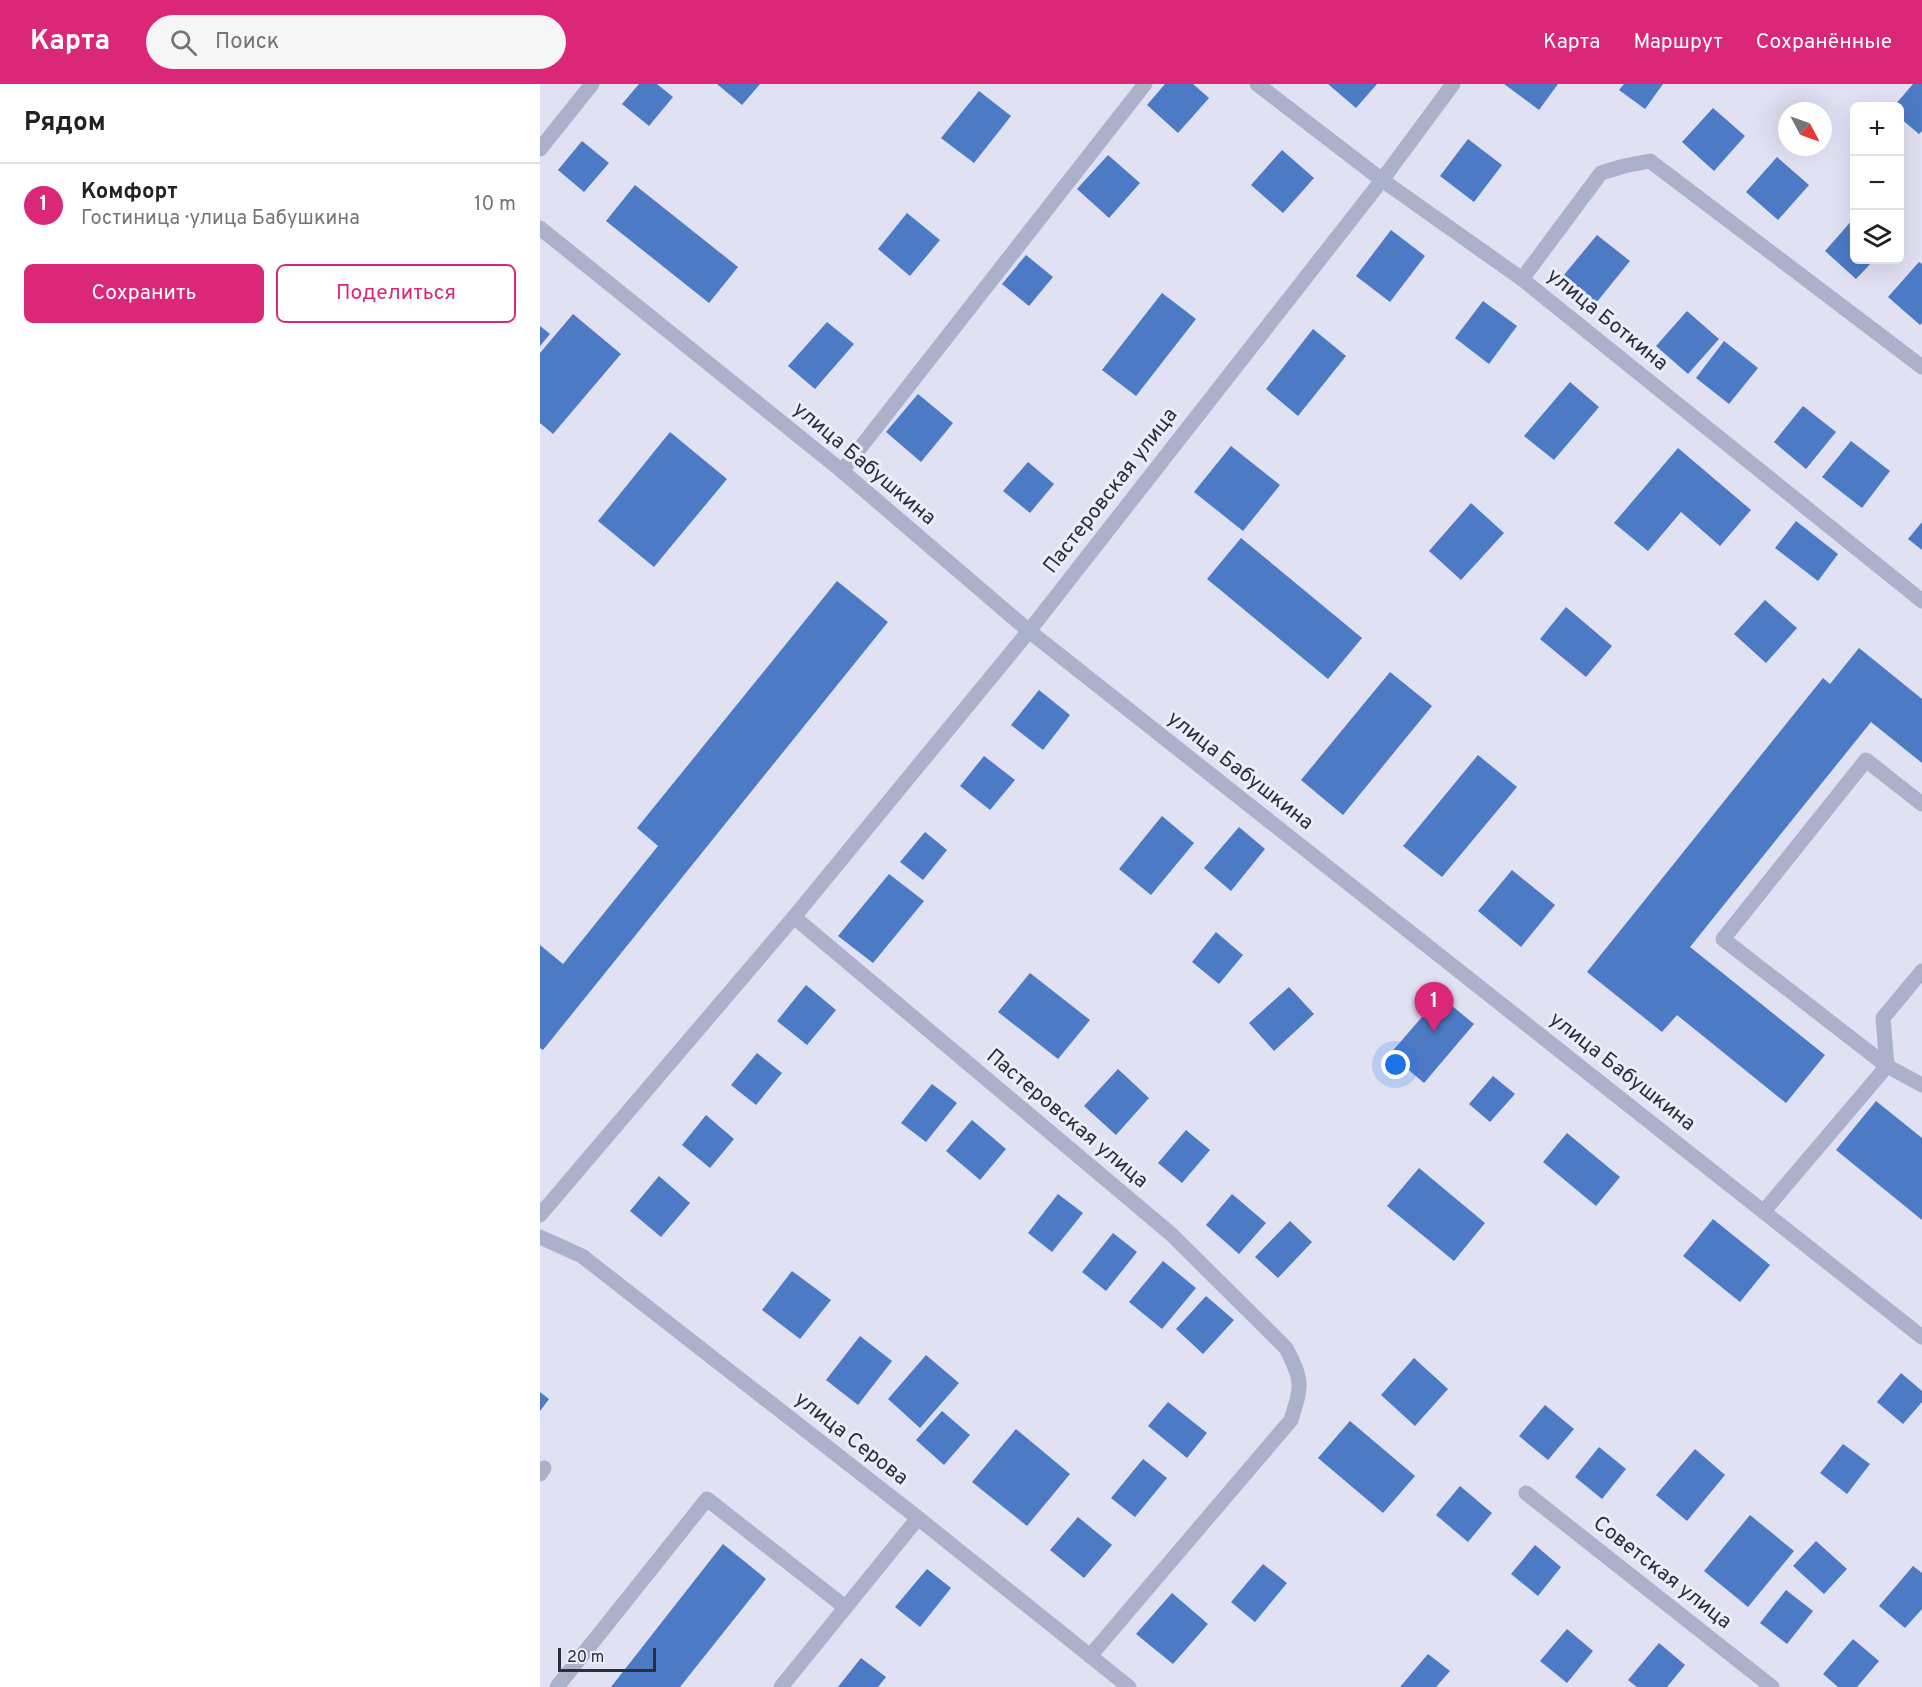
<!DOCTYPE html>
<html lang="ru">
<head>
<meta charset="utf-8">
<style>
	:root { --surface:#fff; --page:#f6f6f6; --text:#202124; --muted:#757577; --line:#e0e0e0; --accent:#db2777 }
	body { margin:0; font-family:Overpass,sans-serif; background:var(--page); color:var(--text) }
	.controls { position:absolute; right:18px; top:18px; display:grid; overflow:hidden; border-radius:9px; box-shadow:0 6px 24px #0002 }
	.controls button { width:54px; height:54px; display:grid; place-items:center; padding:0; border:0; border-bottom:2px solid var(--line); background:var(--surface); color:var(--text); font:30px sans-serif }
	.compass { position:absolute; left:1238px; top:18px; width:54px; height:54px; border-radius:50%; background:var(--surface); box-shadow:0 6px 24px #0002; rotate:131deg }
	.scale { position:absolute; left:18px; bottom:15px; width:98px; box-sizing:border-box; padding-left:6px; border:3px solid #2a2f39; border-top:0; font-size:16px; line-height:21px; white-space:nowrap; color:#2a2f39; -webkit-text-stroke:4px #ecedfa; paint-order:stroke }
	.you { position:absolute; left:856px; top:981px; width:21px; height:21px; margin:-15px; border:4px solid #fff; border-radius:50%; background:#1a73e8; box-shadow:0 0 0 9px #1a73e833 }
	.badge { display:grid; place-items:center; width:39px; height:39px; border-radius:50%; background:var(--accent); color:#fff; font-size:20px; font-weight:700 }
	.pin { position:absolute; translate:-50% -50px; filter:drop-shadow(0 2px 3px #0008) }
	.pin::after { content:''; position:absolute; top:32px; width:21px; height:18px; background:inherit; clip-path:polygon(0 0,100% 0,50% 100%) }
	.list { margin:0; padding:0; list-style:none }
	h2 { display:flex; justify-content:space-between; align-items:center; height:78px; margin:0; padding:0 24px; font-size:26px }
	h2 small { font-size:20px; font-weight:400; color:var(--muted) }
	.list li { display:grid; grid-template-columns:39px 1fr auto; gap:18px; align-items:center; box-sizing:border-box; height:84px; padding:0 24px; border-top:2px solid var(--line) }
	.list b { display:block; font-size:22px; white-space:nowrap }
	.list p { margin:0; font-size:20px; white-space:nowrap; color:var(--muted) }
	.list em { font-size:20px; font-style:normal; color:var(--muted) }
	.actions { display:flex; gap:12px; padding:18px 24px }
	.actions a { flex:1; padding:14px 0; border:2px solid var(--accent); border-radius:9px; text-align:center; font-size:21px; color:var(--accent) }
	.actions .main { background:var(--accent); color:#fff }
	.icon { flex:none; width:33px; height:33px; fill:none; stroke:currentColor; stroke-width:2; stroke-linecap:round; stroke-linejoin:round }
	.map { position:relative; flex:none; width:1382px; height:1603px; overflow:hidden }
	header { display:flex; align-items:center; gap:36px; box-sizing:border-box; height:84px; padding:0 30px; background:var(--accent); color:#fff }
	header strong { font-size:28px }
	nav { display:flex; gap:33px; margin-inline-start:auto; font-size:21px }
	.search { width:420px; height:54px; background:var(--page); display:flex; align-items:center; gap:15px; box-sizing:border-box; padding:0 21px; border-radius:33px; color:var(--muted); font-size:22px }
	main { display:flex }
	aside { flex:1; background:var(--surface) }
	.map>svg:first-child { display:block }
</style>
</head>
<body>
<header>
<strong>Карта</strong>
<div class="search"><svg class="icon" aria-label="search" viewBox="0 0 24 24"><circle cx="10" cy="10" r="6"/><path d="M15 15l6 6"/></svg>Поиск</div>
<nav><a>Карта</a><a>Маршрут</a><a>Сохранённые</a></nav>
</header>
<main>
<aside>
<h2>Рядом<small></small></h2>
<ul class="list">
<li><span class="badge">1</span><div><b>Комфорт</b><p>Гостиница · улица Бабушкина</p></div><em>10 m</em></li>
</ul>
<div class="actions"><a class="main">Сохранить</a><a>Поделиться</a></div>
</aside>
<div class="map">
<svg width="1382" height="1603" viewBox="0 0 1382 1603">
	<rect width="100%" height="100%" fill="#e0e1f3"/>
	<g fill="#4c7ac5">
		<polygon points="99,0 117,0 133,13 109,42 82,20"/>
		<polygon points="177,0 220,0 202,21"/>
		<polygon points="625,0 653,0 669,14 638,49 607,21"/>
		<polygon points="788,0 837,0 816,24"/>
		<polygon points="964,0 1018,0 999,26"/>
		<polygon points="1084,0 1123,0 1105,25 1079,6"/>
		<polygon points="1373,0 1382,0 1382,47 1379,50 1360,34 1360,22 1354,22"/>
		<polygon points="439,7 471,32 434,79 401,54"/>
		<polygon points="1173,24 1205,52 1174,87 1142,58"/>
		<polygon points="928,55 962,81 934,118 900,92"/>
		<polygon points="42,57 69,79 44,108 18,86"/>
		<polygon points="742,66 774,94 743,129 711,101"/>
		<polygon points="568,71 600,99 569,134 537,105"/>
		<polygon points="1237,73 1269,101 1238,136 1206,108"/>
		<polygon points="95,101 198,183 169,219 66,137"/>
		<polygon points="367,129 400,156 370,192 338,165"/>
		<polygon points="1314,134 1314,176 1334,176 1316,195 1285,167"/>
		<polygon points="851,146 885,172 850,218 816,192"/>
		<polygon points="1057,151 1090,177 1052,224 1019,197"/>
		<polygon points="486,171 513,193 489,222 462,200"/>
		<polygon points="1379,178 1382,180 1382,239 1380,241 1348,213"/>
		<polygon points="622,209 656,235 596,312 562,286"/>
		<polygon points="943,217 977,242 949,280 915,254"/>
		<polygon points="1147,227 1179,255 1148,290 1116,262"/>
		<polygon points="33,230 81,270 13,350 0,339 0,269"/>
		<polygon points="287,238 314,260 275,305 248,282"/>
		<polygon points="0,242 10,250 0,262"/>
		<polygon points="773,245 806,272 758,332 726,305"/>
		<polygon points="1184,257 1218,284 1189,320 1156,294"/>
		<polygon points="1030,298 1059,323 1014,376 984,352"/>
		<polygon points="378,310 413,339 381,378 346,348"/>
		<polygon points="1263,322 1296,348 1266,385 1234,358"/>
		<polygon points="130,348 187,395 114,483 58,437"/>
		<polygon points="1311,357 1350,387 1322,424 1282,393"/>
		<polygon points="691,362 740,401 703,447 654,408"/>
		<polygon points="1138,364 1211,426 1180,462 1141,428 1108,467 1074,439"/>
		<polygon points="488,378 514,400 490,429 463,407"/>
		<polygon points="931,419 964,449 921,496 889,467"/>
		<polygon points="1256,437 1298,470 1278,497 1235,464"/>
		<polygon points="1382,438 1382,466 1368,455"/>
		<polygon points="701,454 822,554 788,595 667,495"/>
		<polygon points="297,497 348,538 3,966 0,964 0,861 23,880 118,762 97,744"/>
		<polygon points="1225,516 1257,544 1226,579 1194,550"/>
		<polygon points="1026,523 1072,562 1046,593 1000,555"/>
		<polygon points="1319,564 1382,615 1382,679 1331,638 1150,863 1285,971 1246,1019 1137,931 1122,948 1047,888 1283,594 1290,600"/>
		<polygon points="850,588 892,622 803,731 761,696"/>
		<polygon points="499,606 530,631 503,666 471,641"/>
		<polygon points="938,671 977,703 902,793 863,762"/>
		<polygon points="444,672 475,696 450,726 420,702"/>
		<polygon points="622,732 654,759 611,811 579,785"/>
		<polygon points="699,743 725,765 691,807 664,784"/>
		<polygon points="385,748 407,766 383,796 360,778"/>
		<polygon points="972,786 1015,821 981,863 938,827"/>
		<polygon points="349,790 384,817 333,879 298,852"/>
		<polygon points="676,848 703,871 679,900 652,878"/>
		<polygon points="490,889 550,936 518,975 458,928"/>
		<polygon points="266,901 296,926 267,961 237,937"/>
		<polygon points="749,903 774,930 734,967 709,939"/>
		<polygon points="900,912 934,940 884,999 850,970"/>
		<polygon points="217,969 242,989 216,1021 191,1001"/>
		<polygon points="578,985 609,1014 576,1051 544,1022"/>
		<polygon points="953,992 975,1010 950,1038 929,1020"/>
		<polygon points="392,1000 417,1019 386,1058 361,1039"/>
		<polygon points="1336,1017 1382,1054 1382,1136 1296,1066"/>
		<polygon points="166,1031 194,1055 170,1084 142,1061"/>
		<polygon points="432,1036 466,1065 440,1096 406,1067"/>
		<polygon points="646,1046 670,1066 642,1099 618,1079"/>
		<polygon points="1027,1049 1080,1093 1056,1122 1003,1078"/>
		<polygon points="879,1084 945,1139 914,1177 847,1122"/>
		<polygon points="119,1092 150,1119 121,1153 90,1127"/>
		<polygon points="518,1110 543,1129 512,1168 488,1149"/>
		<polygon points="692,1110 726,1139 699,1170 666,1141"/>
		<polygon points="1173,1135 1230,1181 1200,1218 1143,1172"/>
		<polygon points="750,1137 772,1158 738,1194 715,1173"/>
		<polygon points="573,1149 597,1168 566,1207 542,1188"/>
		<polygon points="623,1177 656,1204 622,1245 589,1218"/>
		<polygon points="252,1187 291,1216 260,1255 222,1226"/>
		<polygon points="666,1212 694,1236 663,1270 636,1245"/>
		<polygon points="320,1252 352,1277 318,1321 286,1296"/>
		<polygon points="386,1271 419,1299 380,1344 348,1315"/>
		<polygon points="874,1274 908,1305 875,1342 841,1311"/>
		<polygon points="1361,1289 1382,1307 1382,1318 1363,1340 1337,1318"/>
		<polygon points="0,1308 9,1315 0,1327"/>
		<polygon points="628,1318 667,1349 647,1374 608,1342"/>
		<polygon points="1005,1321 1034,1345 1008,1376 979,1352"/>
		<polygon points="402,1327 430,1351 404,1381 376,1356"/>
		<polygon points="810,1337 875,1392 843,1429 778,1374"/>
		<polygon points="476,1345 530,1390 487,1442 432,1398"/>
		<polygon points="1303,1360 1330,1380 1307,1410 1280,1389"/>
		<polygon points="1059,1363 1086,1385 1062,1415 1035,1393"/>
		<polygon points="1155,1365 1185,1391 1147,1437 1116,1411"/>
		<polygon points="603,1375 627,1394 595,1433 571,1414"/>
		<polygon points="920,1402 952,1429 928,1458 896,1431"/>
		<polygon points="1210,1431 1254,1467 1208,1523 1164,1487"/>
		<polygon points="538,1433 572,1461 544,1494 510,1466"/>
		<polygon points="1276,1457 1307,1485 1284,1510 1253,1482"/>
		<polygon points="183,1460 226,1495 140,1603 71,1603"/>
		<polygon points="995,1461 1021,1483 998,1512 971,1490"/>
		<polygon points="723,1480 747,1499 715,1538 691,1518"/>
		<polygon points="1373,1482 1382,1489 1382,1525 1365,1544 1339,1522"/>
		<polygon points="387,1485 411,1504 380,1543 355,1523"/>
		<polygon points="1246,1506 1273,1527 1247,1560 1220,1539"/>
		<polygon points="632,1509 668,1540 633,1580 596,1550"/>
		<polygon points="1027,1545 1053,1567 1027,1599 1000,1577"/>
		<polygon points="1313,1555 1339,1577 1317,1603 1298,1603 1283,1590"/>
		<polygon points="1119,1559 1145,1581 1127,1603 1097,1603 1088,1596"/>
		<polygon points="888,1570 910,1587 896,1603 860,1603"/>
		<polygon points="321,1574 346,1593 338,1603 298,1603"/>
	</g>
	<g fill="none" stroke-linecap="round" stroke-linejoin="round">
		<g stroke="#abb0cb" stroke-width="15">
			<polyline points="0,65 52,0"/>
			<polyline points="302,387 605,0"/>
			<polyline points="1382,720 1326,676 1183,855 1347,982 1382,1001"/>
			<polyline points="1224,1127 1347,982 1343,934 1382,887"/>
			<polyline points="0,1390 4,1384"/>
			<polyline points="17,1603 167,1415 305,1523"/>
		</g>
		<g stroke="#abb0cb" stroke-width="15">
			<polyline points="717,0 842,96 982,195 1382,517"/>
			<polyline points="0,144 302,387 489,547 1382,1253"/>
			<polyline points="982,195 1061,89 1084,82 1110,77 1382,283"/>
			<path d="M254 833 631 1150 746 1264C763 1297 762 1301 751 1336L550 1572"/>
			<polyline points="0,1131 254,833 489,547 842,96 913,0"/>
			<polyline points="0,1153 42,1172 378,1434 589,1603"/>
			<polyline points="986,1409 1232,1603"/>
			<polyline points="241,1603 378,1434"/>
		</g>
	</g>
	<g text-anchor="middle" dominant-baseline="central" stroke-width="6" stroke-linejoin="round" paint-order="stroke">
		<g font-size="21" fill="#2a2f39" stroke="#ecedfa">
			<text transform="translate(1067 236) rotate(39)">улица Боткина</text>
			<text transform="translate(324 380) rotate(40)">улица Бабушкина</text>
			<text transform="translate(571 407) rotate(-52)">Пастеровская улица</text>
			<text transform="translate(700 687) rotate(38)">улица Бабушкина</text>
			<text transform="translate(1082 988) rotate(38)">улица Бабушкина</text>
			<text transform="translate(527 1035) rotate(40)">Пастеровская улица</text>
			<text transform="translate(311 1355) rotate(38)">улица Серова</text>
			<text transform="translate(1122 1489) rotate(38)">Советская улица</text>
		</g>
	</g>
</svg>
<div class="controls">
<button>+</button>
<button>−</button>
<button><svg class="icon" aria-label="layers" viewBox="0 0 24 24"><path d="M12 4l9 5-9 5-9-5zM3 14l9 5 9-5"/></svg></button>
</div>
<svg class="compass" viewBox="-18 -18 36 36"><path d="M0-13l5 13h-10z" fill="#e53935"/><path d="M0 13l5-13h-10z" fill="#757577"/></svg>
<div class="scale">20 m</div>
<div class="you"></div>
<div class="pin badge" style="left:894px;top:948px">1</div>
</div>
</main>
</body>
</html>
